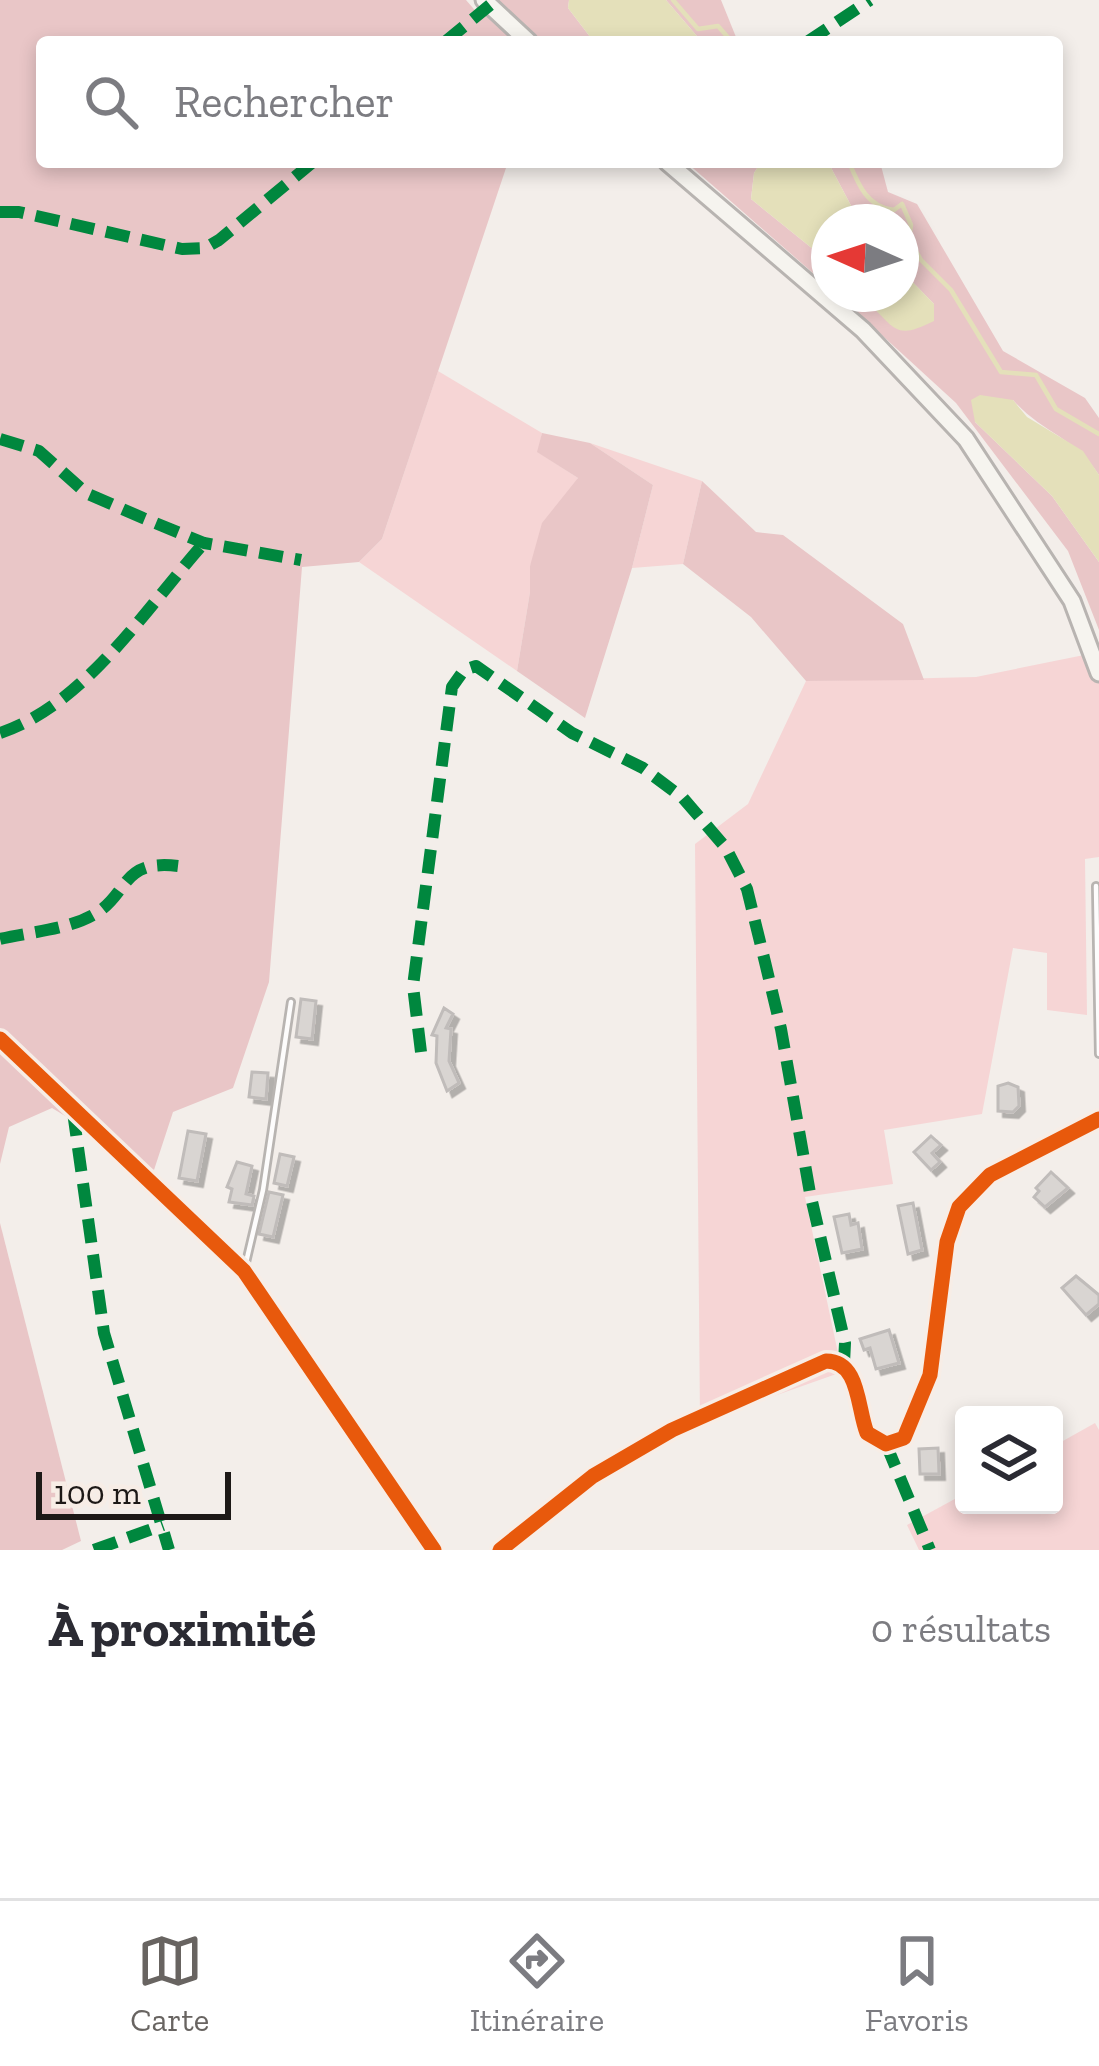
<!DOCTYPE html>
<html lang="fr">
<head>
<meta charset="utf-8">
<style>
	:root { --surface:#fff; --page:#f7f7f7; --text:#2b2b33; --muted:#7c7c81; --line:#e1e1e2; --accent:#686461 }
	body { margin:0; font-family:"Zilla Slab",serif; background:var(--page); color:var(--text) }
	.controls { position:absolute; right:36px; bottom:36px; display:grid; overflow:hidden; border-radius:12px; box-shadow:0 6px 18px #0003 }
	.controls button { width:108px; height:108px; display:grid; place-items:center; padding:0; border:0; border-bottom:3px solid var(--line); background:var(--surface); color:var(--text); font:60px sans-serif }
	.compass { position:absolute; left:811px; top:204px; width:108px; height:108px; border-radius:50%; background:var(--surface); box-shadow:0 6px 18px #0003; rotate:273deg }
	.scale { position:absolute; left:36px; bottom:30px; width:195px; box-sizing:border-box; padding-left:12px; border:6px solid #1d1917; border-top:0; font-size:33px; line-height:42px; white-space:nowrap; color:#1d1917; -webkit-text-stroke:9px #f7ede6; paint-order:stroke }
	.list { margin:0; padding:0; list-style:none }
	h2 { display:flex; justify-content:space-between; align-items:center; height:156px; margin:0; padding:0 48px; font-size:51px }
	h2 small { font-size:39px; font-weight:400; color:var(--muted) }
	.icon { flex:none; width:66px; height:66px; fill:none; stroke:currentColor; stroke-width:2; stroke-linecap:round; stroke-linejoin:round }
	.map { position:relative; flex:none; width:1099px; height:1550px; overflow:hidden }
	.search { position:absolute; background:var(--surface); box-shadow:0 6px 18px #0003; left:36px; right:36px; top:36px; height:132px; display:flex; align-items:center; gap:30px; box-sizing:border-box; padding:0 42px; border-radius:12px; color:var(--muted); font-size:45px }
	.sheet { height:348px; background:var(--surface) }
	nav { display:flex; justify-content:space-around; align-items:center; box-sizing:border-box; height:168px; border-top:3px solid var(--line); background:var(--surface); font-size:33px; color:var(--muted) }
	nav a { display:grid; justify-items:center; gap:6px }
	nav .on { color:var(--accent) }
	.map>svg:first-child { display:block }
</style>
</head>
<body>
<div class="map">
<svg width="1099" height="1550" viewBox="0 0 1099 1550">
	<defs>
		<filter id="shadow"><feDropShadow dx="5.5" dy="5.5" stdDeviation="0" flood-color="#0004"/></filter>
	</defs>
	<rect width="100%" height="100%" fill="#f3eeea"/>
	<g fill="#f6d5d5">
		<polygon points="438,371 542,433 538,452 578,478 530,566 530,592 517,671 359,562 382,539"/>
		<polygon points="590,443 702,481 683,564 632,568 653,485"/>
		<polygon points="1099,652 1099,857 1085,859 1087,1015 1047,1010 1047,953 1013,948 982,1114 884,1130 893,1184 805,1197 842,1372 700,1422 695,844 748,804 806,681 976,677"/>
		<polygon points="1095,1423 1099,1430 1099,1550 919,1550 907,1525 964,1494 964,1505 1054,1505 1054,1446"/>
	</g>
	<g fill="#e9c6c7">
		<polygon points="0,0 466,0 479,15 489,0 569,0 568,8 594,42 42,42 42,162 508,162 382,539 359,562 302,567 269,982 233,1088 173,1112 154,1170 52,1108 9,1127 0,1164"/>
		<polygon points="666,0 721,0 738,42 702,42"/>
		<polygon points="686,162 718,162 731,166 737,162 761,162 754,173 751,199 829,262 829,287"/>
		<path d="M828 162H880L888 192 917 204 1003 351 1085 398 1099 418V475C1075 437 1042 433 1013 400L975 422 1052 496 1099 562V630L1068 551 956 403 837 294H868L934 304 901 270V222H863L856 215Z"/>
		<polygon points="542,433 590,443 653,485 632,568 585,718 517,671 530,592 530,566 542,523 578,478 537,452"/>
		<polygon points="702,481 756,532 783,535 903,624 924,680 806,681 751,617 683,564"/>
		<polygon points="0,1223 81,1541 62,1550 0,1550"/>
	</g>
	<g fill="#e4e0ba">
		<polygon points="569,0 666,0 702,42 594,42 568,8"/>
		<polygon points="761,162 828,162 856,215 863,222 829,222 829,262 751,199 754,173"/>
		<path d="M901 270 934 304V321C894 341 896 328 866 301L868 294H901Z"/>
		<polygon points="980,395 1013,400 1027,417 1083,451 1099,475 1099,562 1052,496 975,422 971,400"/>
	</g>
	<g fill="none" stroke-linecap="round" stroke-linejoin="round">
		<g stroke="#e4e0ba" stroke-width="4.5">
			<polyline points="673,0 698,29 718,26 732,42"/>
			<path d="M849 162C858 184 867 207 894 210L902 204 911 225 909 239 921 260 951 290 1001 372 1036 375 1056 409 1099 434"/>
		</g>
	</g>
	<g fill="#d9d5d2" stroke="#c0bcba" stroke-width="3" filter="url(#shadow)">
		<polygon points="301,999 316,1001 312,1039 296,1037"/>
		<polygon points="444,1008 453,1014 446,1028 451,1029 449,1061 459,1083 447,1091 436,1063 437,1036 432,1035"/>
		<polygon points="252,1072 268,1073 266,1099 249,1097"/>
		<polygon points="1008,1083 1018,1087 1019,1106 1013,1112 998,1111 998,1086"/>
		<polygon points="188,1131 206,1134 197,1181 179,1178"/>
		<polygon points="931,1136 941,1145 932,1153 940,1162 931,1170 914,1152"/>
		<polygon points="280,1154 294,1157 287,1186 274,1183"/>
		<polygon points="237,1162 252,1166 246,1194 254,1196 252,1205 229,1202 232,1189 227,1187"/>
		<polygon points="1051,1172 1068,1188 1045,1207 1034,1197 1039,1191 1036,1188"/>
		<polygon points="269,1192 283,1195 273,1237 259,1234"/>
		<polygon points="913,1203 922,1250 908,1254 898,1206"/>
		<polygon points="849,1214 851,1225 858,1223 862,1249 842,1253 834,1217"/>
		<polygon points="1076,1276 1099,1295 1099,1304 1086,1315 1062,1288"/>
		<polygon points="889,1330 899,1363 876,1369 870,1348 864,1350 860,1339"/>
		<polygon points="938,1448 939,1474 920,1474 919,1449"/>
	</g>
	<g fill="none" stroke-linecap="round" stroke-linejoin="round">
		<defs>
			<g id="lane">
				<polyline points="1096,886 1099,1054"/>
				<polyline points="244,1271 263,1190 291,1002"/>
			</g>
			<g id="street">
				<polyline points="244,1271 434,1550"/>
				<path d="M500 1550 593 1476 672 1430 826 1361C860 1361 857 1408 867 1433L886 1444 904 1438 930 1375 947 1242 959 1207 990 1175 1099 1119"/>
			</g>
			<g id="secondary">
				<polyline points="484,0 529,42"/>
				<polyline points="667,162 863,330 966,439 1072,601 1099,673"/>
			</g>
		</defs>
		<use href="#lane" stroke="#b8b4b1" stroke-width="10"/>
		<use href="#street" stroke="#b8b4b1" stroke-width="16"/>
		<use href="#secondary" stroke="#b8b4b1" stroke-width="21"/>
		<use href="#lane" stroke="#fdfcfc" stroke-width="4.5"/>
		<use href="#street" stroke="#fdfcfc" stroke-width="10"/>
		<use href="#secondary" stroke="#f6f4ef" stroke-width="15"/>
		<g stroke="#00873e" stroke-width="12" stroke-dasharray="24 12" stroke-linecap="butt">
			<polyline points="445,42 490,5"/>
			<polyline points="807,42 870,0"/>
			<polyline points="0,212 19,212 182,249 205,248 219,240 313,162"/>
			<polyline points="0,439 39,451 86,493 143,518 204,543 301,560"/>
			<path d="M0 733C85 705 147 607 204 543"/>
			<path d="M0 939C29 932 66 930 93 915 130 895 119 859 178 866"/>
			<polyline points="421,1052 413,986 452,687 464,670 476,666 572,733 643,768 683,798 726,848 747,889 765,962 781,1029 810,1193 845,1343 844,1363"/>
			<polyline points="73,1112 104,1333 169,1550"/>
			<polyline points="886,1444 930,1550"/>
			<polyline points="94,1550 163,1525"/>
		</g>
		<defs>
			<g id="cycleway">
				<polyline points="0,1039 244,1271 434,1550"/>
				<path d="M500 1550 593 1476 672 1430 826 1361C860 1361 857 1408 867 1433L886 1444 904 1438 930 1375 947 1242 959 1207 990 1175 1099 1119"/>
			</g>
		</defs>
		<use href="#cycleway" stroke="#f7ede6" stroke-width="22"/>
		<use href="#cycleway" stroke="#e8590c" stroke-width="15"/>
	</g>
</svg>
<div class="controls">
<button><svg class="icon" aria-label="layers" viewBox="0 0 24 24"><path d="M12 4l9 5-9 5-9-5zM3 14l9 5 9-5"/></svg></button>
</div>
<svg class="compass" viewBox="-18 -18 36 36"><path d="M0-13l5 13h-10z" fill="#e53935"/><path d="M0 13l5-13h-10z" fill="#7c7c81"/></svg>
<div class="scale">100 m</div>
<div class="search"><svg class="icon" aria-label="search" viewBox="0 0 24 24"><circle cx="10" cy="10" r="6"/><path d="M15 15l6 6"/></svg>Rechercher</div>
</div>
<section class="sheet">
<h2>À proximité<small>0 résultats</small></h2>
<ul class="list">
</ul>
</section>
<nav>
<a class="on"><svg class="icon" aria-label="map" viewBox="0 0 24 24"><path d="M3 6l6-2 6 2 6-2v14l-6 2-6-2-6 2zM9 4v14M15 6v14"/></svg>Carte</a>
<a><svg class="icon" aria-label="directions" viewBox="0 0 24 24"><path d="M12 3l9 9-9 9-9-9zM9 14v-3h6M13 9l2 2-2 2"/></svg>Itinéraire</a>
<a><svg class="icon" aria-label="saved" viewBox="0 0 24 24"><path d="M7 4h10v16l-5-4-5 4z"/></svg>Favoris</a>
</nav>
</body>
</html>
